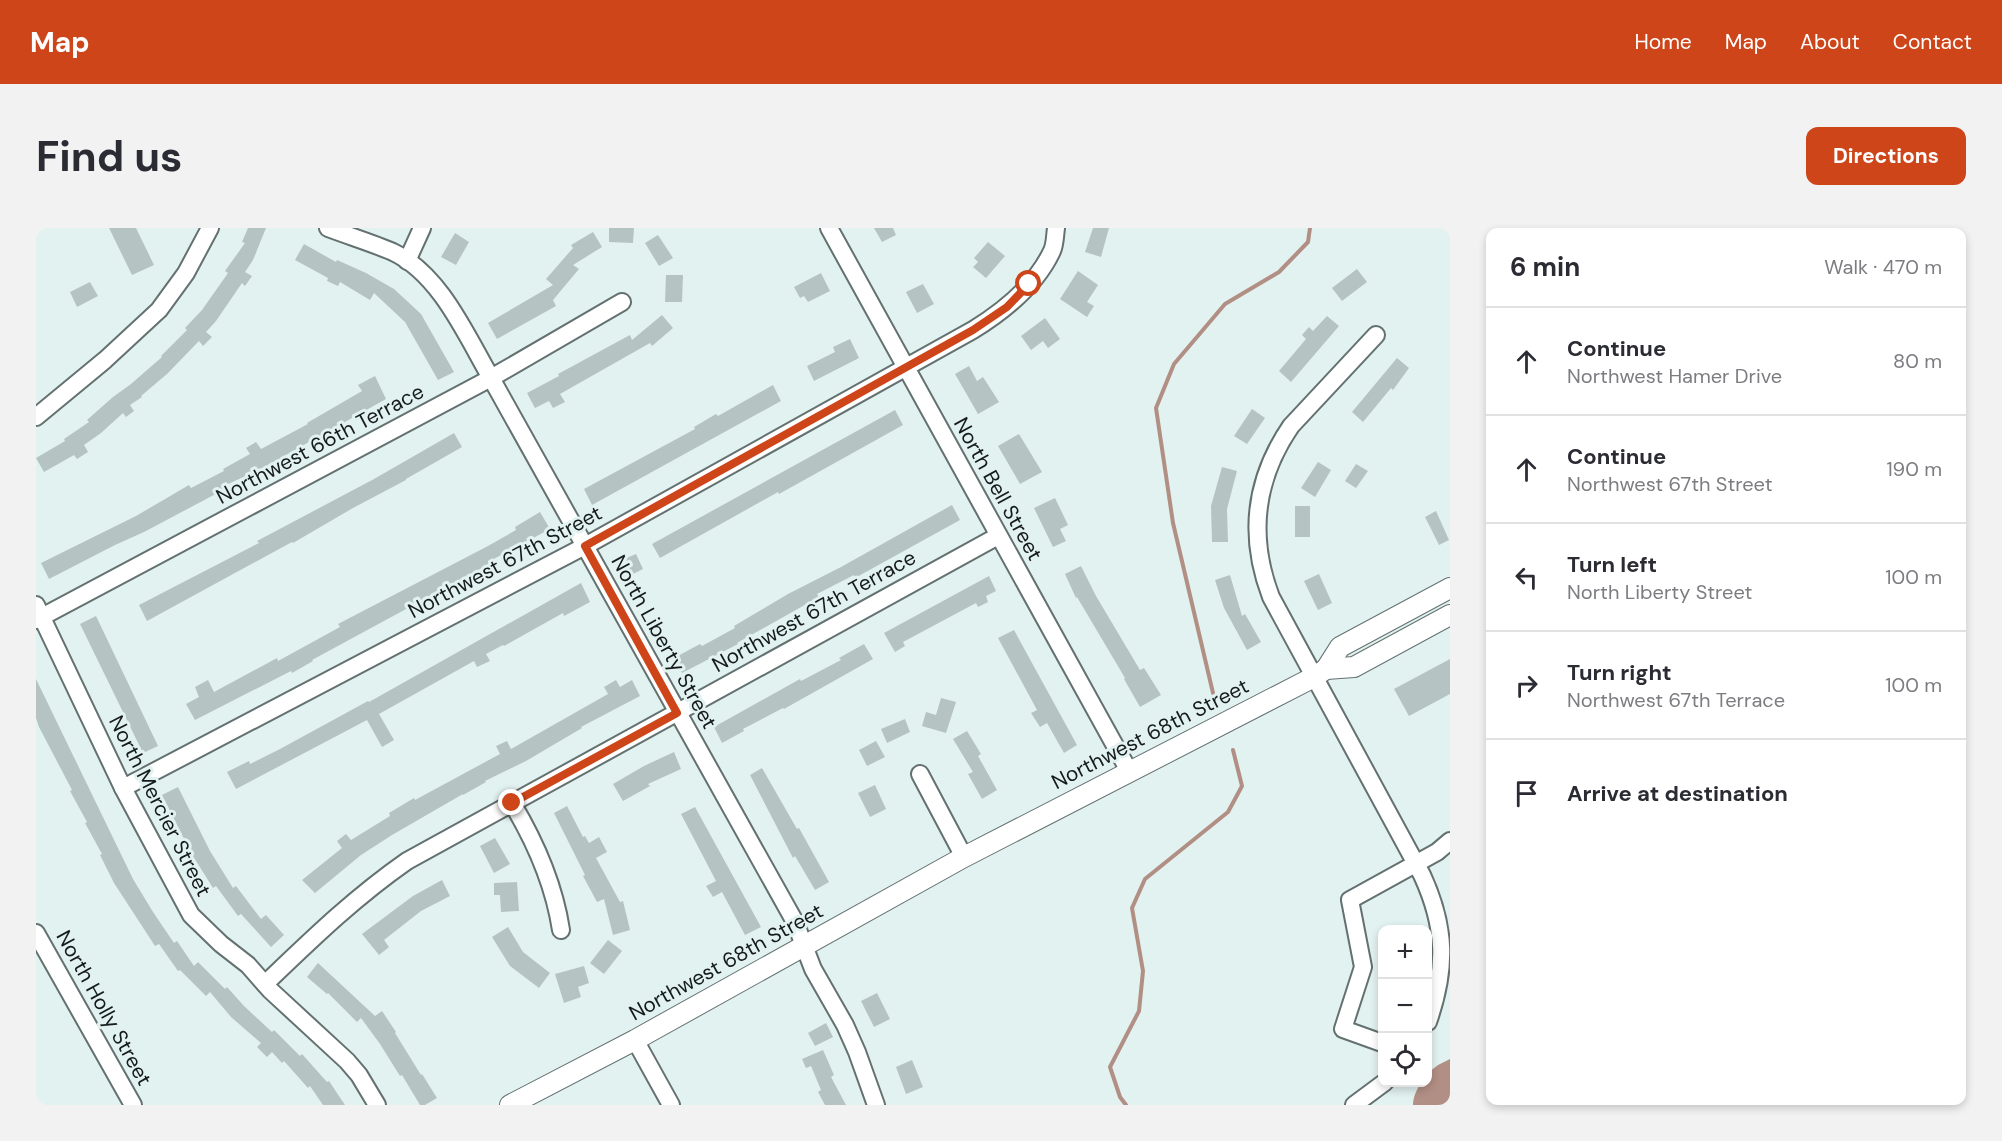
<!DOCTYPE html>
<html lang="en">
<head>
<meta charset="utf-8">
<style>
	:root { --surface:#fff; --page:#f2f2f3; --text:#2b2b33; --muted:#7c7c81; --line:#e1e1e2; --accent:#cd4519 }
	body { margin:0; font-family:"DM Sans",sans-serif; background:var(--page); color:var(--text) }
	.controls { position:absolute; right:18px; bottom:18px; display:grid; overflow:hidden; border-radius:12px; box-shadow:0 3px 9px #0003 }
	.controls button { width:54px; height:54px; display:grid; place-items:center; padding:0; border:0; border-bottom:2px solid var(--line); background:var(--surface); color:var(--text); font:30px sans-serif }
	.stop { position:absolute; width:18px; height:18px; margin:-14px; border:4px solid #cd4519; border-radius:50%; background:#fff }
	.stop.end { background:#cd4519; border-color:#fff; box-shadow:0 2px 6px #0008 }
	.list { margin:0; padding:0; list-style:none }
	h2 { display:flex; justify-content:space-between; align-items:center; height:78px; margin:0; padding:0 24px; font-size:26px }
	h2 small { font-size:20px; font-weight:400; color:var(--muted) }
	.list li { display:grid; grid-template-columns:39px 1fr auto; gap:18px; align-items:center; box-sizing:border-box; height:108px; padding:0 24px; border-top:2px solid var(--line) }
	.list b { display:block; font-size:22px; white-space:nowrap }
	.list p { margin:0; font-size:20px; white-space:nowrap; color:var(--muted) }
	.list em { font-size:20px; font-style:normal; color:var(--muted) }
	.icon { flex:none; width:33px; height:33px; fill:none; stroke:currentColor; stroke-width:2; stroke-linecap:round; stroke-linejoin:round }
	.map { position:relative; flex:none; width:1414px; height:877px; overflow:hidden; border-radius:12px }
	header { display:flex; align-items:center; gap:36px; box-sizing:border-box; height:84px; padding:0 30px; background:var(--accent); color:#fff }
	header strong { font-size:28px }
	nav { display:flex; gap:33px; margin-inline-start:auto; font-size:21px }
	.intro { display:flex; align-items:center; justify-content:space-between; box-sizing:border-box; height:144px; padding:0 36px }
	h1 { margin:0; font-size:42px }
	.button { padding:15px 27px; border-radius:12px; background:var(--accent); color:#fff; font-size:21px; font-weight:700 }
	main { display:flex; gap:36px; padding:0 36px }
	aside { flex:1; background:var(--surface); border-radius:12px; box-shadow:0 3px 9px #0003 }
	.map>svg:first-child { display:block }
</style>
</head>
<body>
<header>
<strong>Map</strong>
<nav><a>Home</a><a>Map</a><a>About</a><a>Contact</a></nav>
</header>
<div class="intro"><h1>Find us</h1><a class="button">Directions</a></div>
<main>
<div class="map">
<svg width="1414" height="877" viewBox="0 0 1414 877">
	<rect width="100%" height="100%" fill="#e2f2f0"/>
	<path fill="#b28f85" d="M1414 831V877H1377C1377 869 1381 861 1385 855L1392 854 1393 844 1402 837Z"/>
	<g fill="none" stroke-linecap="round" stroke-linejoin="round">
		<g stroke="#b28f85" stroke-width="4">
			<polyline points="1177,465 1137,295 1120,180 1138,136 1189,76 1243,44 1272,14 1274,0"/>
			<polyline points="1090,877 1084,869 1074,839 1103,783 1107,743 1096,680 1109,651 1192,584 1206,558 1197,522"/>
		</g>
	</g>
	<g fill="#b5c4c3">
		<polygon points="73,0 100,0 118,37 96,47"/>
		<polygon points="212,0 230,0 217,32 209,44 216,48 209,58 206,55 180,93 170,104 176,109 167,118 163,113 131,146 105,168 106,169 94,177 98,183 90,189 87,185 65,205 48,217 52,224 41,231 38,227 8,244 0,230 29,213 28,211 53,194 51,192 77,169 95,156 126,129 125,128 151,102 149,100 166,82 192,45 189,43 209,15 206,14"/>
		<polygon points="573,0 598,0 597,15 573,14"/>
		<polygon points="838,0 857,0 860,7 846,14"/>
		<polygon points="1057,0 1073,0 1065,29 1049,24"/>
		<polygon points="557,4 566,19 537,37 543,41 517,72 520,78 461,111 452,95 517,57 510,51 537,20 535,17"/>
		<polygon points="419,5 433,14 420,37 405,29"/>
		<polygon points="622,7 637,30 623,38 609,15"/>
		<polygon points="952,14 969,28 950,50 937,39 942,34 938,30"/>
		<polygon points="268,16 300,34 301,32 330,45 358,61 385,86 418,144 402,152 369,94 338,65 334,72 304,54 302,58 291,53 292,50 259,32"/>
		<polygon points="1321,41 1331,54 1306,73 1296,60"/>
		<polygon points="1042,43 1062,57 1051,74 1058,78 1051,89 1024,71"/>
		<polygon points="785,45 794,63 772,74 768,68 764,70 758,59"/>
		<polygon points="630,47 647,47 646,74 629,74"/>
		<polygon points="54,54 62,68 41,79 34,64"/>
		<polygon points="887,56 898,76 881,85 870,64"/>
		<polygon points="626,87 637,100 616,118 614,115 524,166 529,174 517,180 513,173 499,180 491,165 523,148 522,146 594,107 596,112"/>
		<polygon points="1291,88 1303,98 1255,154 1243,143 1270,111 1266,107 1273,99 1277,103"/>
		<polygon points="1009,90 1024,111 1012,120 1007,113 995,122 985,108"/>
		<polygon points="814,111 823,130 778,153 771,138 799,124 797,119"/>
		<polygon points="1361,130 1373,140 1357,162 1355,160 1327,194 1316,184"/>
		<polygon points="933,138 941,153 947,149 963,174 942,186 919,146"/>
		<polygon points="339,148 350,171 223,242 190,257 191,260 108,304 79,317 13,351 5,335 100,288 153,257 155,260 188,243 187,241 214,226 210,220 220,214 225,221 272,196 271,195 326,163 322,157"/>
		<polygon points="737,157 745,173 556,277 548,261 659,201 658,199 680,186 682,188"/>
		<polygon points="1216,181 1229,190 1211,216 1198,208"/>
		<polygon points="859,182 867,197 770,251 743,266 742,264 624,330 616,316"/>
		<polygon points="418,205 426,219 370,251 370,252 317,280 257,315 256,314 111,393 103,377 223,315 221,313 338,251"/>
		<polygon points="983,206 1006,244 984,256 962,218"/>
		<polygon points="1282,234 1295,242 1279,269 1265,260"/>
		<polygon points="1320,236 1332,243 1320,260 1309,253"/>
		<polygon points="1186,239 1201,243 1191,281 1192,314 1176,314 1175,278"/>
		<polygon points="1019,270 1032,297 1024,301 1030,313 1017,319 998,280"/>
		<polygon points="916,277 924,292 819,350 818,347 781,366 783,369 701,415 702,416 646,445 638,430 664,416 666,418 699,400 698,398 752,366 805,339"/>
		<rect x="1259" y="278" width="15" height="31"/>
		<polygon points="1400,283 1413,312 1403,317 1389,289"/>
		<polygon points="504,284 514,301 454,333 455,335 276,432 277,433 256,445 255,443 159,492 150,476 163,469 159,459 172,452 178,464 241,430 242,433 304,399 302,396 452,318 480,302 479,299"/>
		<polygon points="600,326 607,341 593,348 586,332"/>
		<polygon points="1045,338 1060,368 1104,442 1108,440 1125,467 1104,479 1088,451 1089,450 1041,369 1040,370 1029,346"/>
		<polygon points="1283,346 1296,375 1282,382 1268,353"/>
		<polygon points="1194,347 1206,388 1209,386 1225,414 1211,422 1188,380 1179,352"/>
		<polygon points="953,348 960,363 950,368 952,374 942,379 940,375 867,414 869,418 859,424 848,405"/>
		<polygon points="545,355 554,374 528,388 527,385 468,418 467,417 450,426 454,433 441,439 438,433 343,486 358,512 346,519 331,492 200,561 191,544 213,533 214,536 244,521 332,473 333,474"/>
		<polygon points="60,388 122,518 107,525 44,396"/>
		<polygon points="978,402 1041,517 1028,525 1011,495 1004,499 995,485 1001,482 962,410"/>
		<polygon points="828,416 837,431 748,481 747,480 707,501 708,503 686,515 678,499 764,451 765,453 805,432 803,430"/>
		<polygon points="1414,431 1414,466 1373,488 1358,461"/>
		<polygon points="0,451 97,651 117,684 138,715 141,713 158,738 162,734 189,761 191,759 208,778 236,804 238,802 264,828 266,826 291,854 293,853 309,877 287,877 274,858 272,860 248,833 246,835 236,824 231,829 221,819 225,815 195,789 174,764 170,768 144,742 142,743 123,716 119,718 78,655 64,627 66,626 49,595 51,594 34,563 36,562 3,499 0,490"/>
		<polygon points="580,452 584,459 596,452 604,468 545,499 546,500 490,533 449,553 450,554 427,567 427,566 356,607 325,627 279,665 266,652 306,620 301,613 310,606 315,612 354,588 353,585 378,570 379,572 464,526 460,518 471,513 475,521 572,466 568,459"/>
		<polygon points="905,470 920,474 910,505 886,498 890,484 900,487"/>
		<polygon points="869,491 874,504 851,515 845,501"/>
		<polygon points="931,503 945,526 942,528 961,562 946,571 932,546 937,544 917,511"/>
		<polygon points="840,513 849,529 831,538 823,522"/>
		<polygon points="638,524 645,541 612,556 614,558 587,573 577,556 608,538"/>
		<polygon points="726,540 761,601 763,600 793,654 779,662 759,628 757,630 714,547"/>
		<polygon points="839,557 850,581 834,589 822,565"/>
		<polygon points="142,559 174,623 197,660 200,658 225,691 230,687 248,707 235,719 205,686 202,688 180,658 177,660 155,625 126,567"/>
		<polygon points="531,578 547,609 549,608 553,615 563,609 571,624 560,630 584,674 587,673 594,702 577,707 568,671 561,674 547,648 549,647 518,585"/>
		<polygon points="659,579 725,699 709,707 686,664 677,669 670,658 680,653 645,586"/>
		<polygon points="459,610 474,636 458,645 444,618"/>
		<polygon points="406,652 414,668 385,683 348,712 353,719 343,727 326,706 377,668"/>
		<polygon points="481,654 483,683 465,684 464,667 458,667 458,655"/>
		<polygon points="472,699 487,724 514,745 503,760 474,738 456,709"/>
		<polygon points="572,712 586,723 568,746 554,735"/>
		<polygon points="282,735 339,788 346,783 360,804 359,805 385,847 386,846 401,870 389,877 384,877 366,847 364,848 344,816 325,790 321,794 292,765 291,766 271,749"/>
		<polygon points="548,738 553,755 542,759 545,769 528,775 519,746"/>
		<polygon points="841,765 854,791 838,799 825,773"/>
		<polygon points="790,795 797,809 779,818 772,805"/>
		<polygon points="787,822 798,847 795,849 810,877 789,877 782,864 785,862 775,838 770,840 766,831"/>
		<polygon points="876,832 887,859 870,866 860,839"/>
	</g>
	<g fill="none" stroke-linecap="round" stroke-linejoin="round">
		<defs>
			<g id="minor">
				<path d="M292 0C313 8 336 15 357 24 404 46 430 107 455 150L759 694 777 741 809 797 821 824 840 877"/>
				<polyline points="793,0 1093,543"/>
				<polyline points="371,33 386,0"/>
				<path d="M1340 107 1255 198C1218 252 1212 309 1235 369L1386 647C1410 699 1411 740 1392 794"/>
				<polyline points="0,189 69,132 123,82 150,45 174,0"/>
				<polyline points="0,377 87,560 155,687 185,716 212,737 234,762 311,833 323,847 341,877"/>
				<polyline points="0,392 455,150 586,74"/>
				<polyline points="884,546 928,629"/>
				<path d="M87 560 549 318 937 102C968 83 1000 57 1016 23 1019 17 1019 7 1020 0"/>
				<path d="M476 575C500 615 518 656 525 702"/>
				<polyline points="0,705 97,877"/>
				<path d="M229 756C276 711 318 670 371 633L962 308"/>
				<polyline points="599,812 635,877"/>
				<polyline points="1346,815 1307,801 1327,739 1314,672 1401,624 1414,613"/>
				<polyline points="1318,877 1349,854"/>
			</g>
			<g id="major">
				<polyline points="1290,441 1318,439 1414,387"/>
				<polyline points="474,877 599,812 928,629 1278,449 1290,441 1304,419 1414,360"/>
			</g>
		</defs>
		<use href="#minor" stroke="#637170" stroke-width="20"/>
		<use href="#major" stroke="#637170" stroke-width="22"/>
		<use href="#minor" stroke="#fff" stroke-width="16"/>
		<use href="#major" stroke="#fff" stroke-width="20"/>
	</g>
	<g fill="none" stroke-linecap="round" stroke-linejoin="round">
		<polyline stroke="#cd4519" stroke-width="8" points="476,575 641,485 549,318 937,102 971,79 993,56"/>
	</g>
	<g text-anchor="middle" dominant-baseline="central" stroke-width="6" stroke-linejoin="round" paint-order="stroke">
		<g font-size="21" fill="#151a1a" stroke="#e2f2f0">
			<text transform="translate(284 216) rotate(-28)">Northwest 66th Terrace</text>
			<text transform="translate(962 261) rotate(61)">North Bell Street</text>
			<text transform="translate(469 334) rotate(-28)">Northwest 67th Street</text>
			<text transform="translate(778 383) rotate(-29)">Northwest 67th Terrace</text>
			<text transform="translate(628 414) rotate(61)">North Liberty Street</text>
			<text transform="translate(1114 506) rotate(-27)">Northwest 68th Street</text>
			<text transform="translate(124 578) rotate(63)">North Mercier Street</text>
			<text transform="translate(690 734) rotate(-29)">Northwest 68th Street</text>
			<text transform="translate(68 780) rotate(61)">North Holly Street</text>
		</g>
	</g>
</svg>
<div class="controls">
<button>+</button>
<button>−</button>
<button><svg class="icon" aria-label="locate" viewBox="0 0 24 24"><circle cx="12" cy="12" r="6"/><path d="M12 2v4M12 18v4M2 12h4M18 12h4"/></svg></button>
</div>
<div class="stop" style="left:993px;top:56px"></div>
<div class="stop end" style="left:476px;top:575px"></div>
</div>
<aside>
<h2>6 min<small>Walk · 470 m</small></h2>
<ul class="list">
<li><svg class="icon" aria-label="ahead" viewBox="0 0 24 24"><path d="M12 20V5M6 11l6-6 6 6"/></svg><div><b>Continue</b><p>Northwest Hamer Drive</p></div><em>80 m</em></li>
<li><svg class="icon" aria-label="ahead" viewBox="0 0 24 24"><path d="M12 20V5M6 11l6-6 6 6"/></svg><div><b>Continue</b><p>Northwest 67th Street</p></div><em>190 m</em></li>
<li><svg class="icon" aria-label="left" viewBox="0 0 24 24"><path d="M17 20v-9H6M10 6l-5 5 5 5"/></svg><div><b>Turn left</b><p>North Liberty Street</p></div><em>100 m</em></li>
<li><svg class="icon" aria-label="right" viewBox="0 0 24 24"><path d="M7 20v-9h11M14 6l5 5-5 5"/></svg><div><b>Turn right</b><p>Northwest 67th Terrace</p></div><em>100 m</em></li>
<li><svg class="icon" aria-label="arrive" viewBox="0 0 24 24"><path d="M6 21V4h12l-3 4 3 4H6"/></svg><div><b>Arrive at destination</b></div></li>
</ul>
</aside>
</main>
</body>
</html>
